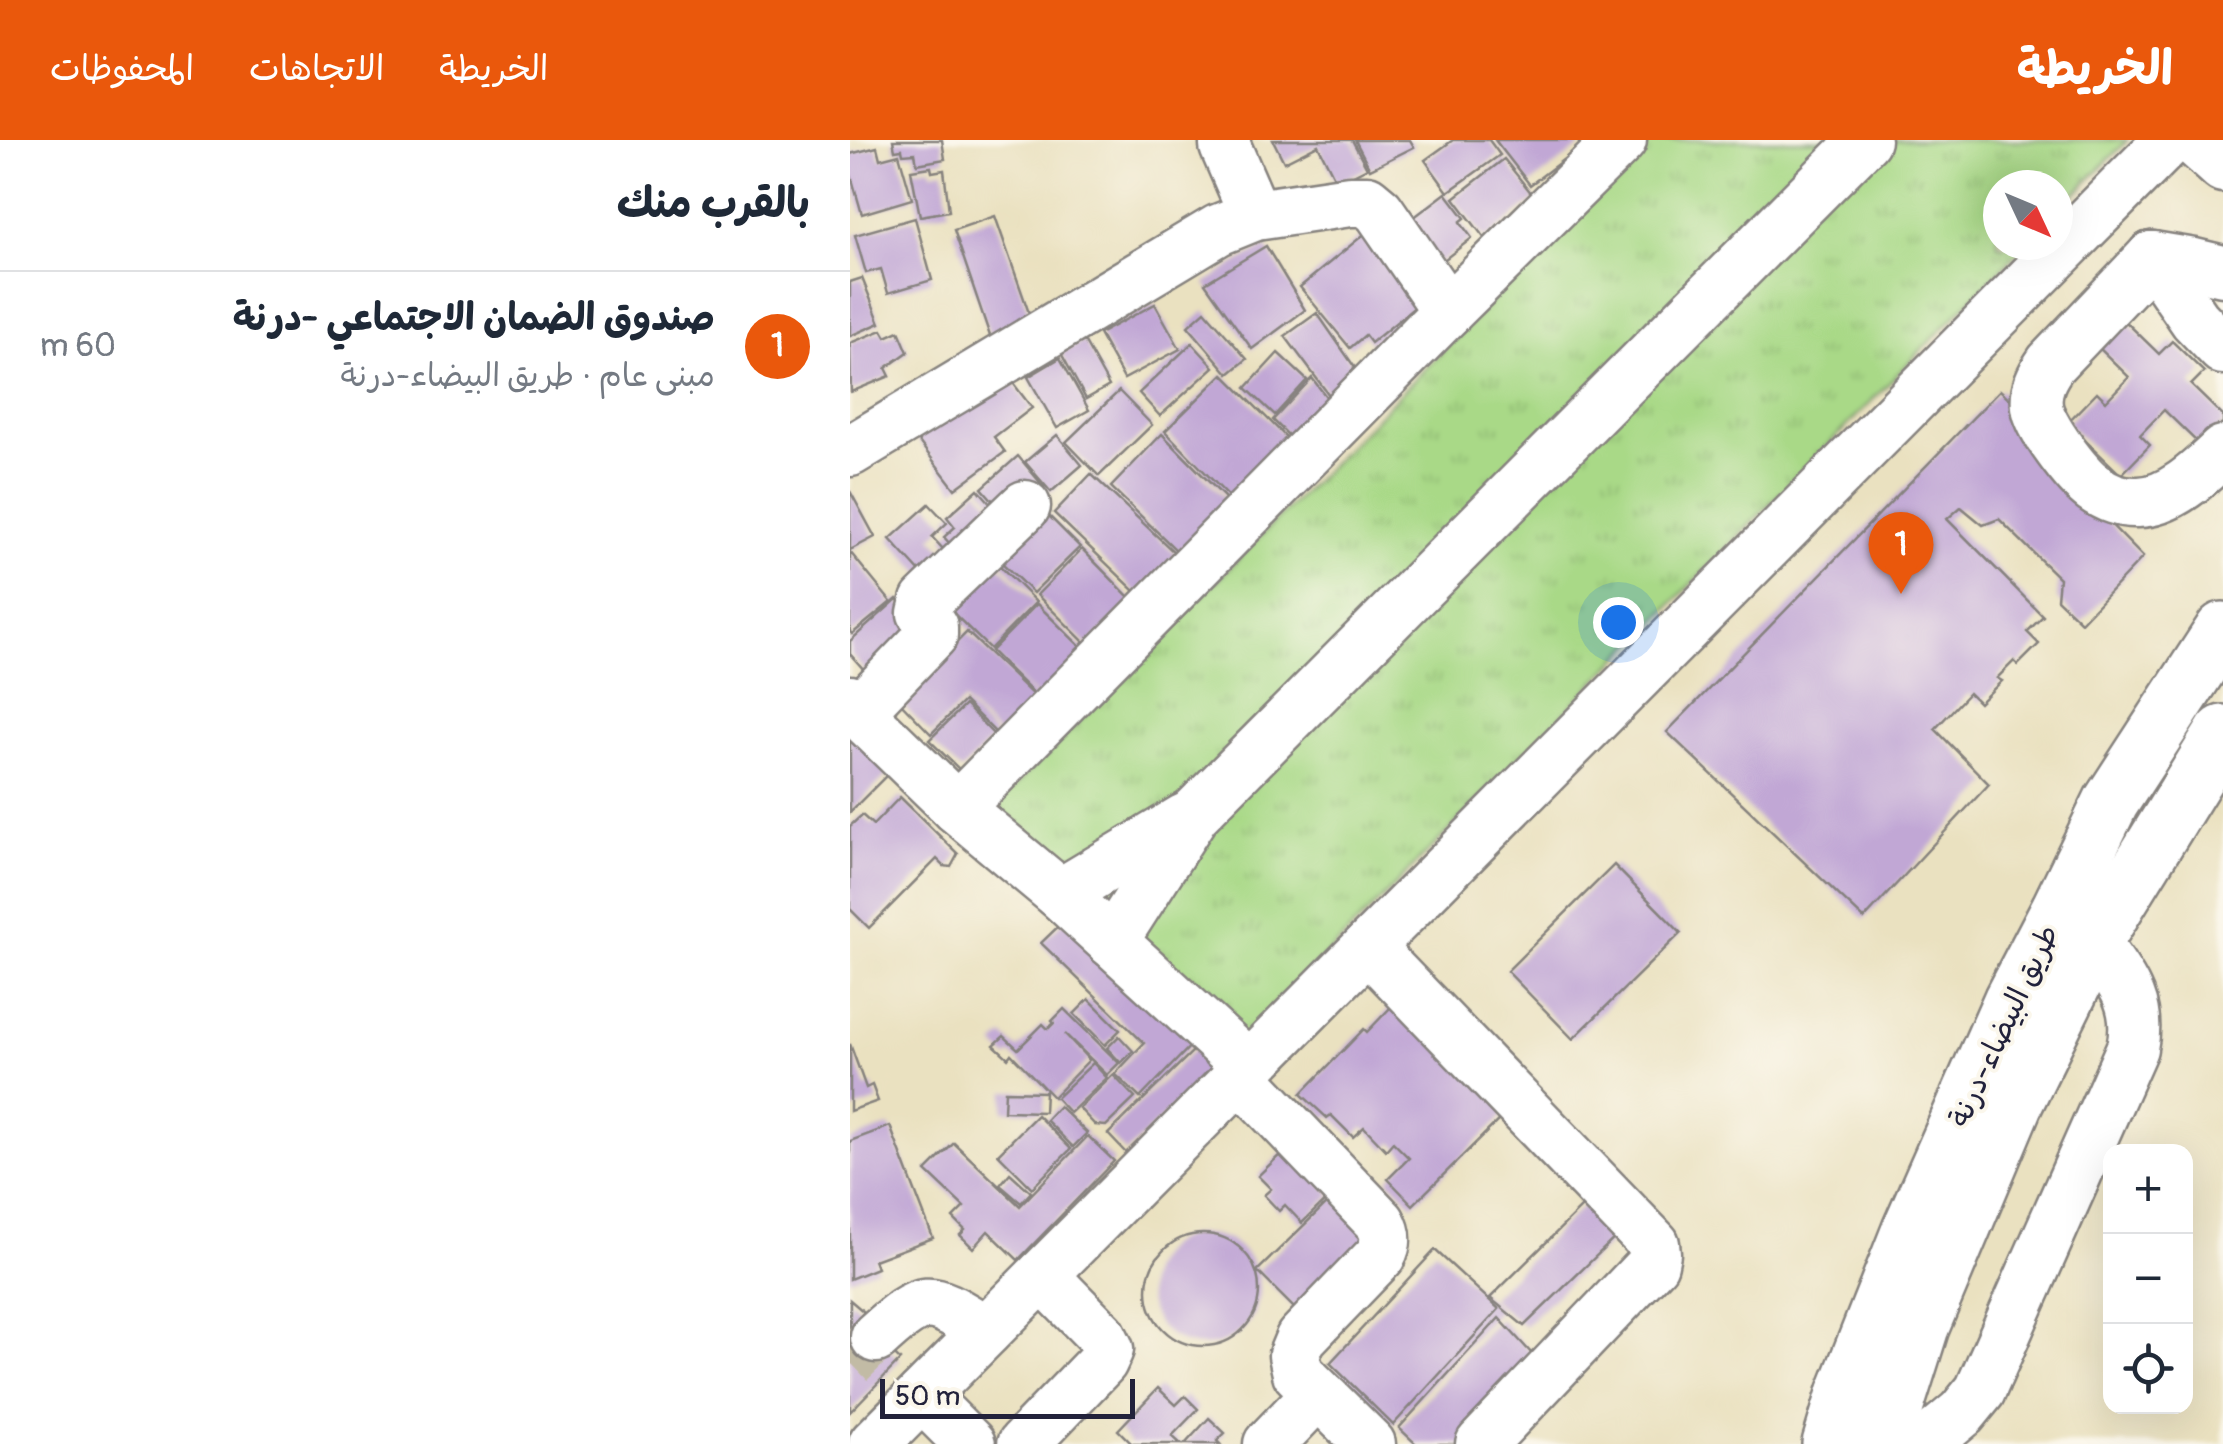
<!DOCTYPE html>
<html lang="ar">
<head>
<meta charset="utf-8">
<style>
	:root { --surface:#fff; --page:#f2f2f3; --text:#1f2937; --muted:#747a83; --line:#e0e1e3; --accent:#ea580c }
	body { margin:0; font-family:Pangolin,"Playpen Sans Arabic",sans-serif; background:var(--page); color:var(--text); direction:rtl }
	.controls { position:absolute; right:30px; bottom:30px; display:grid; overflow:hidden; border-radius:20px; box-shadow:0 10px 40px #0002 }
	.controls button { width:90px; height:90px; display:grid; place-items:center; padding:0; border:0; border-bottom:2px solid var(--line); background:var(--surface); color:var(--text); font:50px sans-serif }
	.compass { position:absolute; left:1133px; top:30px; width:90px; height:90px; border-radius:50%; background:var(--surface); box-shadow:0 10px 40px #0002; rotate:134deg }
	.scale { position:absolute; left:30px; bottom:25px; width:255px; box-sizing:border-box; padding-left:10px; border:5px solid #22223b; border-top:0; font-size:28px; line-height:35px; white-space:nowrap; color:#22223b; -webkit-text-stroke:8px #fbf7ec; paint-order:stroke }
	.you { position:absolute; left:768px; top:482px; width:35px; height:35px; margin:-25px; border:8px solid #fff; border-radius:50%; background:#1a73e8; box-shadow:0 0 0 15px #1a73e833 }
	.badge { display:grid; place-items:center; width:65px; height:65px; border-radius:50%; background:var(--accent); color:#fff; font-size:32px; font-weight:700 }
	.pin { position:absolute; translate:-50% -82px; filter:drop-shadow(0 2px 5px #0008) }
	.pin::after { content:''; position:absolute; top:52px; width:35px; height:30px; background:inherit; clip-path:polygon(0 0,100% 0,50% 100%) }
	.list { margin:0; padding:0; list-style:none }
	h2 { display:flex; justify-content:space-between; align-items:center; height:130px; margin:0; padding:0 40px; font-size:42px }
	h2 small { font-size:32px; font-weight:400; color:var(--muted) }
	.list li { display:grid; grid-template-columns:65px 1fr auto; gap:30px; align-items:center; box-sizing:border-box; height:150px; padding:0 40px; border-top:2px solid var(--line) }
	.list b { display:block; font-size:38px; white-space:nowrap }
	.list p { margin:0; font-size:32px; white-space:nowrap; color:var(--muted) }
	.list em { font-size:32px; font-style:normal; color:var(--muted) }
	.icon { flex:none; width:55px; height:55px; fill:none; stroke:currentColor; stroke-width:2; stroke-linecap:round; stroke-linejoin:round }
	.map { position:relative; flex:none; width:1373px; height:1304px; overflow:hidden; direction:ltr }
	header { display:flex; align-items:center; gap:60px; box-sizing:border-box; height:140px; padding:0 50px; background:var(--accent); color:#fff }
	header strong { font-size:48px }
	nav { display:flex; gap:55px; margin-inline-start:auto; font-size:35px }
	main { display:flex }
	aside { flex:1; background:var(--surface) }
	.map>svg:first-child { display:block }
</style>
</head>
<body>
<header>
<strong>الخريطة</strong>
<nav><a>الخريطة</a><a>الاتجاهات</a><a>المحفوظات</a></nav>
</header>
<main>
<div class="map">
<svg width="1373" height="1304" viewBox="0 0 1373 1304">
	<defs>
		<pattern id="grass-tufts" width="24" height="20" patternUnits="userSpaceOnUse" patternTransform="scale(2.5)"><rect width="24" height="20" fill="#a9d987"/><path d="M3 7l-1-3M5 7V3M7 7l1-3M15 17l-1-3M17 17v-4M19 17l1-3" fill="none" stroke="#91ba75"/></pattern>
	</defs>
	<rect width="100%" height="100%" fill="#fbf7ec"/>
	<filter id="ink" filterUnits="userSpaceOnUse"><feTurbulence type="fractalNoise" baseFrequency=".01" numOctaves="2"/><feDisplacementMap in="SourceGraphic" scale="20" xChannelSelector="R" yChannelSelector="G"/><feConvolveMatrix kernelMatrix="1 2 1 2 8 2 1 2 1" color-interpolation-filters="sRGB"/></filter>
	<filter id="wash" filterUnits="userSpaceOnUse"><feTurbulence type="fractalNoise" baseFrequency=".0048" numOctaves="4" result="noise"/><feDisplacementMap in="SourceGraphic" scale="40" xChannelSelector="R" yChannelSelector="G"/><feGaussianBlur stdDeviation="2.25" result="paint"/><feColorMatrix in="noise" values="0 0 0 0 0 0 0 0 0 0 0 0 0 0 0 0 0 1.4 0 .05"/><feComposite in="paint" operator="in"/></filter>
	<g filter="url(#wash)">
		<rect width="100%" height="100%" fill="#eae1c0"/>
		<polygon fill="url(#grass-tufts)" stroke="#667e61" stroke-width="2.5" points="800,0 1278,0 1208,71 1208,45 1148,45 1148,105 1175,105 389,904 146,665"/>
		<g id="blocks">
			<g fill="#c1a7d5">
				<polygon points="43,0 92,0 95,19 67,24 65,13 53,14 52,9 45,10"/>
				<polygon points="423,0 502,0 517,28 487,43 468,5 434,22"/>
				<polygon points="505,0 560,0 564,7 520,29"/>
				<polygon points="603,0 639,0 650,15 598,52 575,20"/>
				<polygon points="645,0 727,0 731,6 680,45"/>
				<polygon points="27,7 30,19 49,14 62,59 12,74 0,32 0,14"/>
				<polygon points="654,19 686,59 635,99 604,58"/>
				<polygon points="81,27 82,32 94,30 99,71 70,76 61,30"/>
				<polygon points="596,53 615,78 610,82 622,98 590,123 559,81"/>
				<polygon points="145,76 186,193 144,208 104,90"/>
				<polygon points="65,78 82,140 38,153 31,129 16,133 5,95"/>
				<polygon points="524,86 572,161 521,203 515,195 500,208 450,147"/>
				<polygon points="416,106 455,170 402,209 355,143"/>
				<polygon points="12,138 30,183 0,196 0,142"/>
				<polygon points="305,164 330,209 274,239 249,194"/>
				<polygon points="355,171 397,219 379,234 338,186"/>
				<polygon points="467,173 508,232 482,259 435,196"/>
				<polygon points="1271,177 1309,214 1322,201 1354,232 1341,245 1373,276 1373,284 1351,306 1314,270 1290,295 1300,305 1271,335 1217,283 1247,252 1256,261 1279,237 1245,204"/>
				<polygon points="32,190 36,197 49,191 58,212 36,228 40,236 1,252 0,203"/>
				<polygon points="234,201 259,246 236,259 211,213"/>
				<polygon points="342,203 364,227 310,276 289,253"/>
				<polygon points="428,213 457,240 425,275 396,248"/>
				<polygon points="210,218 239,270 207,288 178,237"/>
				<polygon points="154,231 182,268 144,297 155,312 105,349 66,298"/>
				<polygon points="373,234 439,300 380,358 315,291"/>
				<polygon points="462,238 480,262 443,300 423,280"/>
				<polygon points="1150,250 1188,285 1176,298 1293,417 1231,482 1207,459 1209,438 1149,379 1133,385 1111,367 1097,379 1193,476 1177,492 1189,504 1168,525 1164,521 1147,538 1152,541 1129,563 1119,553 1085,589 1139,644 1014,779 817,592"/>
				<polygon points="269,251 302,285 249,336 216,302"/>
				<polygon points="312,294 378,361 328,412 261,347"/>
				<polygon points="207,295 232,325 201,352 175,322"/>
				<polygon points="168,316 194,347 158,378 132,348"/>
				<polygon points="241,334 326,414 288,454 204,373"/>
				<polygon points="128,349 156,381 113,419 94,397 105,387 97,377"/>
				<polygon points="0,351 25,397 0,410"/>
				<polygon points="79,364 97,383 82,397 106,423 82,445 40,399"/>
				<polygon points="196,373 230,407 183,453 149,420"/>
				<polygon points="232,409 283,461 238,506 187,455"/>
				<polygon points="0,412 41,462 2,494 0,492"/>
				<polygon points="146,422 186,462 140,509 99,469"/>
				<polygon points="47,459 77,492 23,540 0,514 0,501"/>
				<polygon points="187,464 238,514 191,561 141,511"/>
				<polygon points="117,492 185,557 156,603 114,561 81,594 49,561"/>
				<polygon points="115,565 145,596 111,631 79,600"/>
				<polygon points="0,586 43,629 0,672"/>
				<polygon points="50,657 108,714 101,727 94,726 87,719 19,788 0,769 0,686 12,675 23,685"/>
				<polygon points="764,725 831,793 723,899 657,831"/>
				<polygon points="221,774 348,898 290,958 265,934 294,903 191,803"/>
				<polygon points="239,859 270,890 255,905 224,874"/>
				<polygon points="543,865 663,966 563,1065 538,1039 559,1018 543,1002 536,1010 514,987 503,997 481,975 477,978 451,954 514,889 517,892"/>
				<polygon points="214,869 269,923 257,935 215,894 239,920 203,957 161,914 158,918 144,905 154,896 168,909 193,884 198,889 204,883 202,881"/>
				<polygon points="269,896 283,911 271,923 257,908"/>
				<polygon points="0,904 16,948 22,945 28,961 0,971"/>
				<polygon points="347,907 365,925 276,1013 258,994"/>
				<polygon points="243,923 257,938 220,973 206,958"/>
				<polygon points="263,935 285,958 256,986 245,985 229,968"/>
				<polygon points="155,951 195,952 194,972 154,971"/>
				<polygon points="209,966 237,993 223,1007 196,980"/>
				<polygon points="187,975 221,1009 182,1048 148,1014"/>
				<polygon points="40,986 83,1098 24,1120 27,1128 0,1139 0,1001"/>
				<polygon points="238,996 264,1021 168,1120 138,1091 123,1108 110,1095 115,1090 103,1078 114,1067 76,1031 104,1003 170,1066"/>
				<polygon points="437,1008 482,1054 452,1083 435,1065 429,1071 414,1055 421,1049 408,1036"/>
				<polygon points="160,1033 181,1052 171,1063 150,1045"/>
				<polygon points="485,1055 532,1103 454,1178 407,1131"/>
				<polygon points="741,1058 771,1092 674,1186 640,1158"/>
				<circle cx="353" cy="1150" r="56"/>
				<polygon points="585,1110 649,1169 543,1285 480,1223"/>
				<polygon points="0,1160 14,1172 8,1179 50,1220 0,1272"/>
				<polygon points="649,1178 694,1227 622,1304 566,1304 549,1288"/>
				<polygon points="308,1248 326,1265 335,1256 348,1269 322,1296 331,1304 282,1304 268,1290"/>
				<polygon points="359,1278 375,1293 367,1301 370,1304 335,1304"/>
			</g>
		</g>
	</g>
	<g filter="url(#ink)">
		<use href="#blocks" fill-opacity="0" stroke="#86827e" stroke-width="2.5"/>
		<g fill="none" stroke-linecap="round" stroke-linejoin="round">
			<polyline stroke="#c2bba5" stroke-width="50" stroke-dasharray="50 25" stroke-linecap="butt" points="0,1222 26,1197"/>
			<defs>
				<g id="minor">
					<polyline points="375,0 375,6 405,75"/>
					<polyline points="1343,0 1373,27"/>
					<path d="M1302 117 1201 223C1192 236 1185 249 1187 266 1189 286 1227 336 1244 348 1256 357 1272 363 1288 362 1320 362 1351 332 1373 311"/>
					<polyline points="1302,117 1345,180 1373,209"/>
					<polyline points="1302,117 1344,124 1373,131"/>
					<polyline points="0,311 368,90 405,75 500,61 517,61 529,71 598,171"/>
					<polyline points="0,561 8,572 107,668 210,754 399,927"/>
					<polyline points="8,572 82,495 82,487 73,473 76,461 175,366"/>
					<polyline points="107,668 598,171 771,0"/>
					<polyline points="210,754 335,679"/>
					<polyline points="262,802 344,674 1015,0"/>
					<polyline points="518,807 804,1104 805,1113 803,1123 631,1304"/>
					<path d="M390 936 530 1082C537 1094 537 1103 530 1116L451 1198 444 1215 448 1233 520 1304"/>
					<path d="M26 1197C77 1150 80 1157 136 1191"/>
					<polyline points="72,1256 120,1304"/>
					<polyline points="24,1304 1320,0"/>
					<polyline points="173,1304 252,1222 258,1209 251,1195 192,1135"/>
					<polyline points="419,1304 467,1254"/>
					<path d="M1075 1304 1112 1273 1130 1251 1282 908C1292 862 1269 838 1244 802"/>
				</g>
				<g id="highway">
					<polyline points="980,1304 995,1254 1060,1090 1161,861 1209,769 1261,662 1373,490"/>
					<polyline points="1034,1304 1071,1187 1164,965 1244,802 1373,593"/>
				</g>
			</defs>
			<use href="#minor" stroke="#86827e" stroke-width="55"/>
			<use href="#highway" stroke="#86827e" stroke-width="60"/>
			<use href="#minor" stroke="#fff" stroke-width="50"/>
			<use href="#highway" stroke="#fff" stroke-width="55"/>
		</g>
	</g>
	<g text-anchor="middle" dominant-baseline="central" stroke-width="8" stroke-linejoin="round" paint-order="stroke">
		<g font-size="30" fill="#22223b" stroke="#fbf7ec">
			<text transform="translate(1154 886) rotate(-65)">طريق البيضاء-درنة</text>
		</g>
	</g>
</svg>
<div class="controls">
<button>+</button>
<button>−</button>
<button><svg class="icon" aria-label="locate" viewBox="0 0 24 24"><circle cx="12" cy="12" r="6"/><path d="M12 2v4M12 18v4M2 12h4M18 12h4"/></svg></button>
</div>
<svg class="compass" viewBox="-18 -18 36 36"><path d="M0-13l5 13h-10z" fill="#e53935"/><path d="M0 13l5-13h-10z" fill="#747a83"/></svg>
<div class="scale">50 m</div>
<div class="you"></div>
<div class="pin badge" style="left:1051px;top:454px">1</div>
</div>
<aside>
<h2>بالقرب منك<small></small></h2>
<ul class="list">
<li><span class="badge">1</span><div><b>صندوق الضمان الاجتماعي -درنة</b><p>مبنى عام · طريق البيضاء-درنة</p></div><em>60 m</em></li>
</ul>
</aside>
</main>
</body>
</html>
